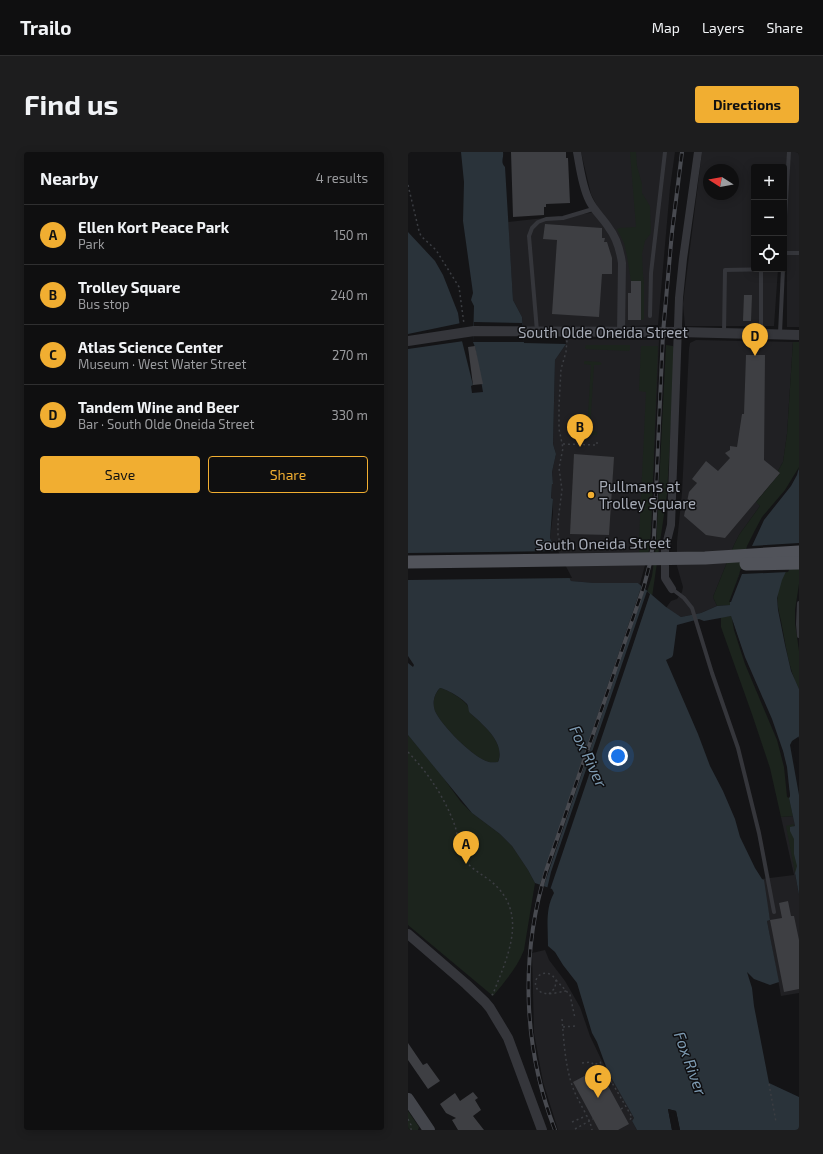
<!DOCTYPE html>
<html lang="en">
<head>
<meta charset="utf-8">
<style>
	:root { --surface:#0f0f10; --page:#1d1d1e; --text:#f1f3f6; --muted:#9b9c9f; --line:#2f2f30; --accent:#f1ae31 }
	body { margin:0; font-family:"Exo 2",sans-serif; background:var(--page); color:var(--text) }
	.controls { position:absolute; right:12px; top:12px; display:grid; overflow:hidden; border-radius:4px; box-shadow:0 2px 10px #0003 }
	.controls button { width:36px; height:36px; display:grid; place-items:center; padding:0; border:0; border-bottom:1px solid var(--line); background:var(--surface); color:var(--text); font:20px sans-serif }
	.compass { position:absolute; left:295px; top:12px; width:36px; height:36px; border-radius:50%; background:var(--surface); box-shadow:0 2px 10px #0003; rotate:281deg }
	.you { position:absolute; left:210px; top:604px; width:14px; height:14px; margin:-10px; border:3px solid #fff; border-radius:50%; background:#1a73e8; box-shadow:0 0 0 6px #1a73e833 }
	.badge { display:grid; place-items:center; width:26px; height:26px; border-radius:50%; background:var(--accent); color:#111; font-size:13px; font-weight:700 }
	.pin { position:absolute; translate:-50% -33px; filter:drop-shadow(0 1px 2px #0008) }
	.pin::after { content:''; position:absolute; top:21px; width:14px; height:12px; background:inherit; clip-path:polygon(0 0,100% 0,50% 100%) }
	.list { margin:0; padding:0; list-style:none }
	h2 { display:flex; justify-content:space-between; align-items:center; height:52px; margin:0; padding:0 16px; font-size:17px }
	h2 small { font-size:13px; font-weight:400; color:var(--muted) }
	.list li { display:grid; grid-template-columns:26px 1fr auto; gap:12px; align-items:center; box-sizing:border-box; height:60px; padding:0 16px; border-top:1px solid var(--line) }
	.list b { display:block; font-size:15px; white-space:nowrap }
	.list p { margin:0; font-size:13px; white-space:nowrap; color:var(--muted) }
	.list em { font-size:13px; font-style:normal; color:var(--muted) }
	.actions { display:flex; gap:8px; padding:12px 16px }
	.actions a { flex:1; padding:9px 0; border:1px solid var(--accent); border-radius:4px; text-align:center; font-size:14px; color:var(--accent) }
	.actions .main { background:var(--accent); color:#111 }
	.icon { flex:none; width:22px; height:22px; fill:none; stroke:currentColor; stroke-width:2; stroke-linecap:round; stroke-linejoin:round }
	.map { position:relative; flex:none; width:391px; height:978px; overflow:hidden; border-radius:4px }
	header { display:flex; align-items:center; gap:24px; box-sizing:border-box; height:56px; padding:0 20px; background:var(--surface); border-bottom:1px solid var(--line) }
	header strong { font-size:19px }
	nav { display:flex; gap:22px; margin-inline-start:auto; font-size:14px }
	.intro { display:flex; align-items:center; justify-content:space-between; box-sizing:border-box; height:96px; padding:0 24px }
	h1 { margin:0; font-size:28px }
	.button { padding:10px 18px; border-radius:4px; background:var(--accent); color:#111; font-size:14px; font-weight:700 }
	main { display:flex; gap:24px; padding:0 24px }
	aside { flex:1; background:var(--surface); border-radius:4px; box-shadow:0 2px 10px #0003 }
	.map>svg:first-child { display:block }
</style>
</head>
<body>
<header>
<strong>Trailo</strong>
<nav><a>Map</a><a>Layers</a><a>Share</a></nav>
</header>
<div class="intro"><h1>Find us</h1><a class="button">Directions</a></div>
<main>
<aside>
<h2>Nearby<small>4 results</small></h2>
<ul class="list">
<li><span class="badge">A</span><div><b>Ellen Kort Peace Park</b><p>Park</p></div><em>150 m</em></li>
<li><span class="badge">B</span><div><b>Trolley Square</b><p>Bus stop</p></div><em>240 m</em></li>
<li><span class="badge">C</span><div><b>Atlas Science Center</b><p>Museum · West Water Street</p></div><em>270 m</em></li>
<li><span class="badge">D</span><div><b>Tandem Wine and Beer</b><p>Bar · South Olde Oneida Street</p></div><em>330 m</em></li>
</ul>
<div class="actions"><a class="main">Save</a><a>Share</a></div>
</aside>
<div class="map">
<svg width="391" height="978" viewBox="0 0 391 978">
	<rect width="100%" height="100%" fill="#141416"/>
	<g fill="#202023" fill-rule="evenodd">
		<polygon points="173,0 267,0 262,36 250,173 202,175 115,174 114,165 105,148 100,70 182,61 190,56 183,42"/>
		<path d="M294 0H391V175H379V106H376V15H346V117H370L366 174H277L275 152ZM301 18H325V42H301Z"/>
		<polygon points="157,187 251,188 243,378 241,398 232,432 230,431 185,431 163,429 142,386 145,362 145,347 143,346 144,332 145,331 144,320 148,302 145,292 147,208 158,192"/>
		<polygon points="288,188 385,190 379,282 375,310 370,319 372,321 348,349 352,354 331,383 326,393 305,445 309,454 293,461 273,465 258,456 263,449 269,447 274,440 275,435 269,414 269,390 274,341 281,197 282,191"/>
		<polygon points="385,664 387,674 383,675 387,721 391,743 391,841 373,844 359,769 362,768 354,727 386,723 373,665"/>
		<polygon points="137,798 141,808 157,829 172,855 182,884 193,907 226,966 224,969 229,978 150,978 135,930 126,881 124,801"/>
	</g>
	<g fill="#1c241d">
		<polygon points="222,0 228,0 229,14 234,32 234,41 242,54 243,81 237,89 234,102 235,122 236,132 236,167 233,168 233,129 223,129 219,104 216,91 209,77 212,76 228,75"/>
		<polygon points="385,190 391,190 391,317 322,453 309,454 305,445 326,393 331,383 352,354 348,350 372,321 370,319 375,310 379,282"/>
		<polygon points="178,193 222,193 222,197 221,199 178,197 177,196"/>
		<polygon points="258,193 265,194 267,198 259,342 244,445 239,440 244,424 248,394"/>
		<polygon points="233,194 250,194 243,378 241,398 239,408 231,405 231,396 224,388 231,388 238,240 231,239 231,238"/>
		<polygon points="177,209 192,210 194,212 192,213 186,213 182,279 189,280 189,283 173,283 171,281 173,279 179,279 183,213 176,212 176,210"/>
		<path d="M391 392V432L387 458V471L391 499V537C380 516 378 493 373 469 371 459 368 450 370 439 373 423 384 407 391 392Z"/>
		<polygon points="323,464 371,587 382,644 381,646 385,664 373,665 362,616 345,565 313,475 313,465"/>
		<path d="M32 536C39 537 55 547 59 553 61 555 61 559 62 561 66 565 71 568 74 572 84 581 96 596 90 610 86 610 82 611 78 609 63 603 34 574 27 559 24 551 26 542 32 536Z"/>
		<path d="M0 583 34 624 53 650 64 661 92 682 104 694 120 718 127 731 116 798C109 816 97 829 85 844L0 773Z"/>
		<path d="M386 672 384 679C390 687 391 709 389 719L387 721 378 674Z"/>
		<polygon points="0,959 11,975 10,978 0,978"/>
	</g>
	<path fill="#2a333a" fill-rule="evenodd" d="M53 0H95C96 6 92 10 97 15L105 148 114 165 116 191 158 192 147 208 145 292 148 302 144 320 145 332H144L143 346 145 347 142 386 163 429 186 431H230L258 455 273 465 293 461 309 454 322 453V450L342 391 355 367 378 339 391 317V392L374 428 369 446 370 458 377 493 383 519 391 537V584L390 586 383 592 391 639V743L387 721 389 714 386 702V687L382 679V675L387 674 381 646 382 644 375 600 337 507 323 464 296 469 291 467 269 473 265 503 264 505 258 508 290 582 302 614 315 639 327 667 332 685 347 716 354 727 356 728 362 768 359 769 371 830 362 833 346 827 339 820 344 836 346 854 361 931 391 945V978H272L268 959 260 957 264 978H229L224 969 226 966 200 920 189 890 184 881 169 831 155 813 147 800 140 794C140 776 137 757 146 741L144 737 127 731 120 718 104 694 92 682 64 661 0 583V511L5 515 6 513 0 504V80L27 109 35 123 50 161 54 189 65 233 63 234 64 241 75 240 67 195 65 190 66 154 63 148 65 141 55 69 56 30ZM32 536C39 537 55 547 59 552 61 555 60 559 62 561 66 565 71 568 74 572 84 581 96 596 90 610 86 610 82 611 78 609 63 603 34 574 27 559 24 551 26 542 32 536Z"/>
	<g fill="#141416">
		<polygon points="66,170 114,171 116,190 65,190"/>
		<polygon points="53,171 56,189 0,197 0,182"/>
		<polygon points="391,315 389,323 383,334 356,368 344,394 391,391 391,396 380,420 334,422 323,450 321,450 331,423 339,394 346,380 354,365 377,338"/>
		<polygon points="150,399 164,426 0,428 0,401"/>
		<polygon points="234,433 237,436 135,736 131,735"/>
		<polygon points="239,439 242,442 224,496 142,738 139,737 143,720"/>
		<polygon points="324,467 337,505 364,567 375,599 379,615 382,644 381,646 379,645 376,615 369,588 337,512 326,478"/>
		<polygon points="390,585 391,588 386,590 385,593 391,628 391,643 382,593 384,589"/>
		<polygon points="260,957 268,959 272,978 270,978 266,961 262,960 266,978 264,978"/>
	</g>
	<g fill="#3e3f43">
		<polygon points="103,0 158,0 158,6 160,6 162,51 138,52 138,55 136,55 136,63 105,65"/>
		<polygon points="137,72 194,76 194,86 197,86 196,90 199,90 204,106 204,122 194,122 191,165 144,162 149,88 135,87"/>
		<polygon points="223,129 233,129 233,168 220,168 220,141 223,141"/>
		<polygon points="336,143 344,143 343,169 335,169"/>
		<polygon points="67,194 75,232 65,233 60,195"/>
		<polygon points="338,203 357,203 356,308 372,321 317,386 298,383 276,364 281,340 289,331 284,327 298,309 310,319 322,306 317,301 322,298 322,294 329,295 334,262 336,262"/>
		<polygon points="166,302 206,305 201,383 162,382"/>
		<polygon points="380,749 383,764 386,764 391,788 391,837 376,840 362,768 374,766 371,751"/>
		<polygon points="0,891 15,913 19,911 32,929 20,937 0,908"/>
		<polygon points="184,920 188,927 194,923 221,972 210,978 191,978 165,930"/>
		<polygon points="65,940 70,946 67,948 73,958 65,964 76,978 50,978 44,968 48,966 38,961 32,952 47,941 52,949"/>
	</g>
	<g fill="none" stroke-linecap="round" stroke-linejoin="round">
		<g stroke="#3b3d42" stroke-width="1.5" stroke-dasharray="2 3" stroke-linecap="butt">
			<polyline points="0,33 11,79 13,84 28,98 51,135 56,172"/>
			<polyline points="155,292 189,293 189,288"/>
			<polyline points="155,396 153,396 150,383 150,369 154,338 151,316 155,296 151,277 151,254 153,217 158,200 159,188"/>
			<path d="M0 600C21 622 37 646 47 674 50 684 51 697 56 706 64 720 80 724 90 736 119 767 98 808 85 842L83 844"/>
			<polyline points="148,828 162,843 167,866"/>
			<path d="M141 842 147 836 148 828 144 823C128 815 121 837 135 841 142 843 151 840 158 839"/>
			<path d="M154 867C156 890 157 914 165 936 169 948 183 968 184 978"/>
			<polyline points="155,875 168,874"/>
			<polyline points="174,911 183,910 186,913 192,910 224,965 220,970"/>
			<polyline points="186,923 197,917"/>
			<polyline points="361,932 368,970"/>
			<polyline points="199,933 204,930"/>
			<polyline points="213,957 218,954"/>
			<polyline points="0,967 3,973 3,978"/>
			<polyline points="164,970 178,964"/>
			<polyline points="167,977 185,967"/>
		</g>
		<g stroke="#35363b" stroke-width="4">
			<polyline points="376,81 381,0"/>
			<polyline points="376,101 391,101"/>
			<polyline points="242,164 243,121 257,0"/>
			<polyline points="129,179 121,84 124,76 130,70 138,67 155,66 185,57"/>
			<polyline points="316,181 317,118 375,117"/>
			<polyline points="353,181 353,118"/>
			<polyline points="372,181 375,117"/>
			<polyline points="264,437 276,446 284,456 304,521 330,596 351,681 366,760"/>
			<polyline points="391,451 390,472 391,484"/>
		</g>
		<g stroke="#35363b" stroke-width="8">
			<path d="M169 0C172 16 174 34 181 48 186 59 195 66 201 76 209 86 212 98 214 111L213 181"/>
			<polyline points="264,437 257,426 257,397 263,373 271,146 275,107 290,0"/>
		</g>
		<g stroke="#35363b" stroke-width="10">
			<polyline points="0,189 66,179 271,180 391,183"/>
			<polyline points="0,782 58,832 77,850 82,856 100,886 134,978"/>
		</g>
		<polyline stroke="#43454b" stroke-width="12" points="0,947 21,978"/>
		<defs>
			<path id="rail" d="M147 978C115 895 112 804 138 719L236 434 242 411 246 385 255 181 264 80 274 0"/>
		</defs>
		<use href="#rail" stroke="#484a50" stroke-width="4"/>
		<use href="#rail" stroke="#0f0f11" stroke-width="2.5" stroke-dasharray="8" stroke-linecap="butt"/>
		<g stroke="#51535a" stroke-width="13">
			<polyline points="0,410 297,406 391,400"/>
			<polyline points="338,412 391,411"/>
		</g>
	</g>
	<circle fill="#f1ae31" stroke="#0f0f11" stroke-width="1.5" cx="183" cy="343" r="4"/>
	<g text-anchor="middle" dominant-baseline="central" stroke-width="3" stroke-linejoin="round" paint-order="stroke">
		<g font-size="15" fill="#a6abb6" stroke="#0f0f11">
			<text x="195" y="180">South Olde Oneida Street</text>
			<text transform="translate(195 391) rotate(-1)">South Oneida Street</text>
		</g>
		<g font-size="15" fill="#a6abb6" stroke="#0f0f11" text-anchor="start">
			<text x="191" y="334">Pullmans at<tspan x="191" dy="17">Trolley Square</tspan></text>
		</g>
		<g font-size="16" font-style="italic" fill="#7d9ab1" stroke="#0f0f11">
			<text transform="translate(181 604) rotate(65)">Fox River</text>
			<text transform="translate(283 911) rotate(70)">Fox River</text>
		</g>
	</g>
</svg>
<div class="controls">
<button>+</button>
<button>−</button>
<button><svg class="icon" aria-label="locate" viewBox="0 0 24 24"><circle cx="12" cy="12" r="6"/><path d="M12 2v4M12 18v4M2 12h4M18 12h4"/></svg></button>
</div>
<svg class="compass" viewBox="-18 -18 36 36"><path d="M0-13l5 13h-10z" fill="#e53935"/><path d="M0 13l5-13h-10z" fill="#9b9c9f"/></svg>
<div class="you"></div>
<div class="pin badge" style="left:58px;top:712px">A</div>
<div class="pin badge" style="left:172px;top:295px">B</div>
<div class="pin badge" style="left:190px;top:946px">C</div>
<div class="pin badge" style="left:347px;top:204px">D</div>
</div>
</main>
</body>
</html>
